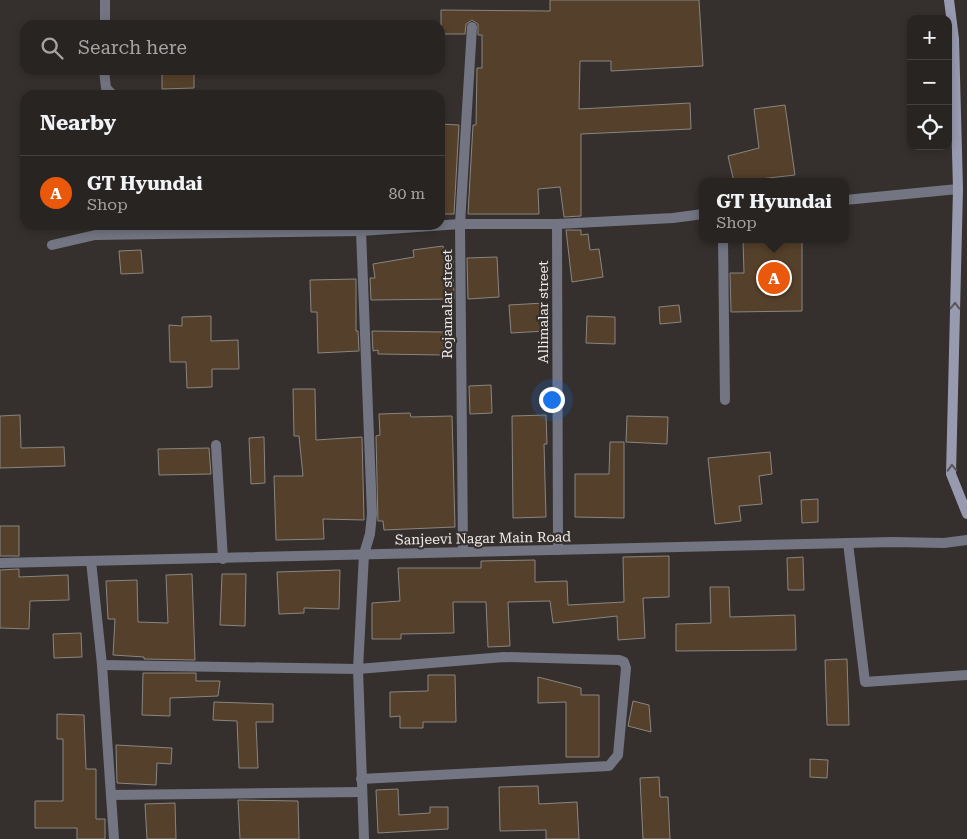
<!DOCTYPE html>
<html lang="en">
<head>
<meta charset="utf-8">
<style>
	:root { --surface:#282422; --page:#34302f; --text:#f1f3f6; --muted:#a5a4a5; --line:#444140; --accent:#ea580c }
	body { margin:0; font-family:"Roboto Serif",serif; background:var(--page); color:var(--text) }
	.controls { position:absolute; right:15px; top:15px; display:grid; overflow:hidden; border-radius:10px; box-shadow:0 2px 8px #0003 }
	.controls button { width:45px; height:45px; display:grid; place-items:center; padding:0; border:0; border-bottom:1px solid var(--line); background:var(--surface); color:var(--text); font:25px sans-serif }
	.you { position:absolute; left:551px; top:399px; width:18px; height:18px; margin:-12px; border:4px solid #fff; border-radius:50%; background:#1a73e8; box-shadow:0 0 0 8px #1a73e833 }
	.badge { display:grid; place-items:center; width:32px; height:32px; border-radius:50%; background:var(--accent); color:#fff; font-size:16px; font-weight:700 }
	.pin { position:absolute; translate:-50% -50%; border:2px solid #fff; box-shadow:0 1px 5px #0006 }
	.popup { position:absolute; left:699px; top:178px; width:150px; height:65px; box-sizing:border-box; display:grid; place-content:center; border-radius:10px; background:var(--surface); filter:drop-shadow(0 1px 4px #0005); font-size:16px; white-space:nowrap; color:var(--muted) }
	.popup b { font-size:19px; color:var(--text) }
	.popup::after { content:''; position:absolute; left:50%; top:100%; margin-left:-10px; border:10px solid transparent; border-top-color:var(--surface) }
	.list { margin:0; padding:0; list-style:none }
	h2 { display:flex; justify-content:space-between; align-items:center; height:65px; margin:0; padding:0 20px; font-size:21px }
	h2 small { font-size:16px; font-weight:400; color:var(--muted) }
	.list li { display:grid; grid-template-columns:32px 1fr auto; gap:15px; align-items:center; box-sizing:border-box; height:75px; padding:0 20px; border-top:1px solid var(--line) }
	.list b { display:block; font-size:19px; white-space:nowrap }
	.list p { margin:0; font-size:16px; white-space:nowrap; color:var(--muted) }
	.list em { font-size:16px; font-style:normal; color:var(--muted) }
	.icon { flex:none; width:28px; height:28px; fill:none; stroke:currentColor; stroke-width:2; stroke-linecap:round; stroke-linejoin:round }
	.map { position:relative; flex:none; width:967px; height:839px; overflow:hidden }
	.search { position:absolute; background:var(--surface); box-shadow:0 2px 8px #0003; left:20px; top:20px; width:425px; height:55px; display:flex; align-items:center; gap:12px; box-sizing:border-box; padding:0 18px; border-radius:15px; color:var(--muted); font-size:19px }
	.panel { position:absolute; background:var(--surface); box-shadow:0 2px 8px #0003; left:20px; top:90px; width:425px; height:140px; border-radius:15px }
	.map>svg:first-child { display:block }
</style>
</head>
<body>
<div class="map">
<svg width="967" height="839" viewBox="0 0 967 839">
	<rect width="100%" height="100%" fill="#35302e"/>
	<g fill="#55412b" stroke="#8a8580">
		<polygon points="550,0 699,0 703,66 611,71 611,61 580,61 579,109 690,103 691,129 581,134 581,216 564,217 560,187 538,189 539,214 468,214 473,125 476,125 477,68 482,68 482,35 478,35 478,24 472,20 466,24 465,34 441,34 441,10 550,11"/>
		<polygon points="162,70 194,70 194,88 162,89"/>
		<polygon points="785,105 795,175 734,182 728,156 759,148 754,109"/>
		<polygon points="440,124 459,125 454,214 440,214"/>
		<polygon points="566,230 581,230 581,235 588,234 590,250 599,249 603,277 572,282"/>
		<polygon points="743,239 802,239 802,311 731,312 730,273 744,273"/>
		<polygon points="443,246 445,259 453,259 454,299 371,300 370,278 375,278 373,264 414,257 413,250"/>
		<polygon points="141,250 143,273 121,274 119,251"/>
		<polygon points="497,257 499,297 468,299 467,258"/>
		<polygon points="356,279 356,331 358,331 359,351 318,353 317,312 311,312 310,280"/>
		<polygon points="544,303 545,331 511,333 509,305"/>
		<polygon points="679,305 681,322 660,324 659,307"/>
		<polygon points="211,316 211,341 238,340 239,369 212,369 212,387 187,388 186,362 170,362 169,325 182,326 182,317"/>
		<polygon points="587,316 615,317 615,344 586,343"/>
		<polygon points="372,331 444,332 443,355 378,354 378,350 373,351"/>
		<polygon points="491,385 492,413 470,414 469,386"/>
		<polygon points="293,389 315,389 316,440 362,437 364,520 323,519 324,539 276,540 274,476 303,476 299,436 294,436"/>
		<polygon points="410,413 411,417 452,416 455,527 384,530 383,521 378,521 376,436 380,435 379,414"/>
		<polygon points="20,415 21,448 64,447 65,466 0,468 0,416"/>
		<polygon points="546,415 547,444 544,444 546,517 513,518 512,416"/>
		<polygon points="627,416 668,417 667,444 626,442"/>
		<polygon points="264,437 265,483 251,484 249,438"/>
		<polygon points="610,442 624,442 624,518 575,517 575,474 609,474"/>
		<polygon points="209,448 211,474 159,475 158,449"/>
		<polygon points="770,452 772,474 759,476 762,504 739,506 741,521 715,524 708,458"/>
		<polygon points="818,499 818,522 802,523 801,500"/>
		<rect x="0" y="526" width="19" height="30"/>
		<polygon points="669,556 669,597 643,598 645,638 618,640 617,616 553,623 550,601 508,602 510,646 488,647 486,602 453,602 454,633 401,634 401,639 372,639 372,603 400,601 398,568 481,568 481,561 535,560 535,582 567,581 568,605 624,602 623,557"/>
		<polygon points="803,557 804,590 788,590 787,558"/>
		<polygon points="19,569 19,577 68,575 69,600 30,601 29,629 0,628 0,570"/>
		<polygon points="340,570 339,609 304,608 304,613 279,614 277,572"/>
		<polygon points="192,574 195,660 144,659 144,657 113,655 115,619 108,619 106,581 137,580 138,622 168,623 166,575"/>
		<polygon points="222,574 246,574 245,626 220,625"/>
		<polygon points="710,587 729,587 730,617 795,615 796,650 676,651 676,624 711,623"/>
		<polygon points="81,633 82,657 54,658 53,634"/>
		<polygon points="847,659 849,725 827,725 825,660"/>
		<polygon points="143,673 196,673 196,681 220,681 218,696 170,698 170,716 142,715"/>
		<polygon points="428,675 455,675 456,722 423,722 423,728 400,728 400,716 390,717 390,692 428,691"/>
		<polygon points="538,677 581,688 581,695 599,695 599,757 566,757 566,702 538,703"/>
		<polygon points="633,701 649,705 651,732 628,726"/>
		<polygon points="214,702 273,704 273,722 256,722 258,768 239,768 237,721 213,720"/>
		<polygon points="57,714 84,715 86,769 96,769 96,819 105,819 105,839 77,839 77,828 35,828 35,801 63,801 63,739 57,739"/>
		<polygon points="116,745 172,748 171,764 157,763 156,785 117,783"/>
		<polygon points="810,759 828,760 827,778 810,777"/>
		<polygon points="659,777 660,797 668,797 670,839 643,839 640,778"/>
		<polygon points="538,786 539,804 577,802 579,839 546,839 546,830 500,831 499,787"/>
		<polygon points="398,789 399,815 430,813 430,807 448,807 448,829 378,833 376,790"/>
		<polygon points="238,800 298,801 299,839 240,839"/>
		<polygon points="175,803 176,839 147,839 145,804"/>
	</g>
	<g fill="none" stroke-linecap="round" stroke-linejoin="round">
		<g stroke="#737582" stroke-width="10">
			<polyline points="105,25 105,0"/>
			<polyline points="104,70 106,88 113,95"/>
			<polyline points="195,95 232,95"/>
			<polyline points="845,200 958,189"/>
			<polyline points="557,224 558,550"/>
			<polyline points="361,231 372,514 370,534 364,554 358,669 364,839"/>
			<polyline points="723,239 725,400"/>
			<polyline points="52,245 95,235 361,231 460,224 557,224 673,218 703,214"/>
			<polyline points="216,445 223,559"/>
			<polyline points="848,543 865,682 967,675"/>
			<polyline points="463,552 460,224 472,27"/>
			<polyline points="91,561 102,665 114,839"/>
			<polyline points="102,665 358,669 504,657 619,660 624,662 626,668 618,755 609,766 361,779"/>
			<polyline points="111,795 362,792"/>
		</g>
		<polyline stroke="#737582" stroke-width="10" points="0,563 893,542 944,543 967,540"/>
		<polyline stroke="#989bb0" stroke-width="10" points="949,0 954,39 958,189 951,474 967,514"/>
	</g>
	<defs><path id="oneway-chevron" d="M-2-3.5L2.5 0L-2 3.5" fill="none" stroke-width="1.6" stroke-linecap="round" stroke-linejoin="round" transform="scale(1.25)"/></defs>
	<g stroke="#58555c">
		<use href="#oneway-chevron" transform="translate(955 306) rotate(-89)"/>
		<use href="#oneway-chevron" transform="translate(952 468) rotate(-92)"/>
	</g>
	<g text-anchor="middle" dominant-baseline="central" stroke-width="4.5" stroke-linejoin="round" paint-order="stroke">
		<g font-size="14" fill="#efebea" stroke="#35302e">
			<text transform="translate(447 304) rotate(-90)">Rojamalar street</text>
			<text transform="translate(543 312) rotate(-90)">Allimalar street</text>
			<text transform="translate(483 538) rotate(-1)">Sanjeevi Nagar Main Road</text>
		</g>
	</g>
</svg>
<div class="controls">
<button>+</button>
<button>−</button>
<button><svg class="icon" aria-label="locate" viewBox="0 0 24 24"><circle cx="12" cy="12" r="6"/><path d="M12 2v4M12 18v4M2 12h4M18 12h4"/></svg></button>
</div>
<div class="you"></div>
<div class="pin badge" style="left:774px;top:278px">A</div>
<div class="popup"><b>GT Hyundai</b>Shop</div>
<div class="search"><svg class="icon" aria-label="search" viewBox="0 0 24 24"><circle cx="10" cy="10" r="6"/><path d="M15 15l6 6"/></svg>Search here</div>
<section class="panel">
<h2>Nearby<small></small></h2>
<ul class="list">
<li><span class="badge">A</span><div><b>GT Hyundai</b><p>Shop</p></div><em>80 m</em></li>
</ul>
</section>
</div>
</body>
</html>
